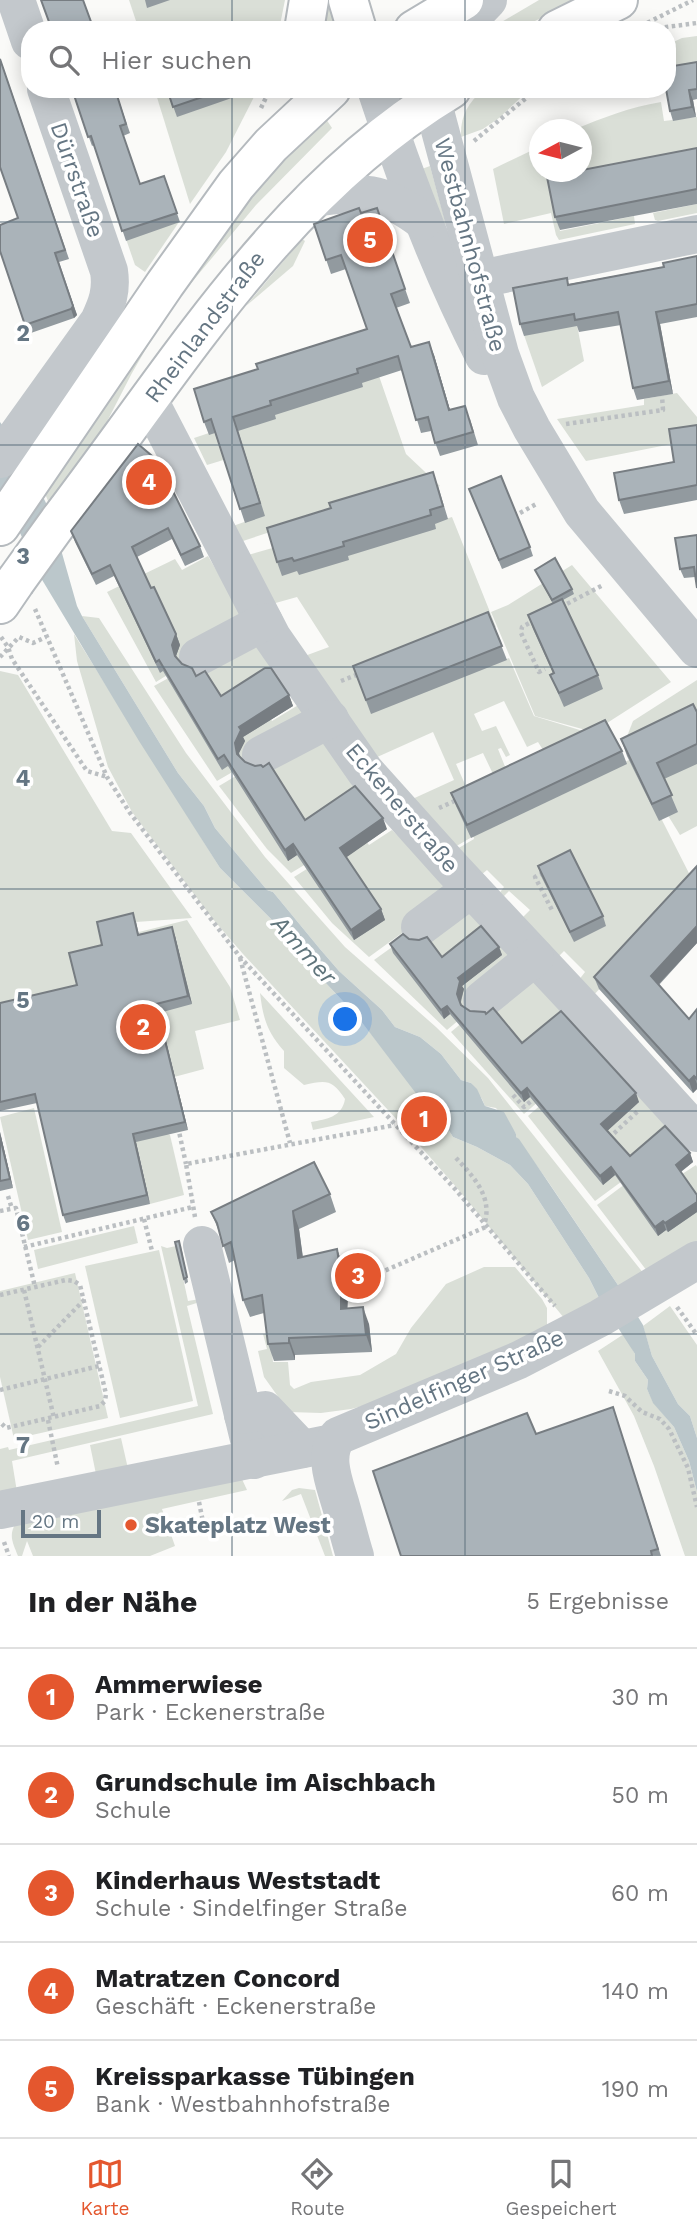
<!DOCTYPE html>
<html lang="de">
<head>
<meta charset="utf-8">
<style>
	:root { --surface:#fff; --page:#f2f2f2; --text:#202124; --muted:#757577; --line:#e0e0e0; --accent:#e4572e }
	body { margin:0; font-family:"Work Sans",sans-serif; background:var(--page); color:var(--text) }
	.compass { position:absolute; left:529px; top:119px; width:63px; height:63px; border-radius:50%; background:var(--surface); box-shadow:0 4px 18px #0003; rotate:263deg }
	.scale { position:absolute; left:21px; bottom:18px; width:80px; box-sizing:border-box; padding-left:7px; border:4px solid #657683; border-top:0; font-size:19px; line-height:24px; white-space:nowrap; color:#657683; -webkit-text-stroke:5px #fff; paint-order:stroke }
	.you { position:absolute; left:346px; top:1020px; width:24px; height:24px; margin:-18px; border:5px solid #fff; border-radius:50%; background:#1a73e8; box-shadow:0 0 0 10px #1a73e833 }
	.badge { display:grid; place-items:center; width:46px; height:46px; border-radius:50%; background:var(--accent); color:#fff; font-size:23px; font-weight:700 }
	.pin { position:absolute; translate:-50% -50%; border:4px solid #fff; box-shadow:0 2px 7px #0006 }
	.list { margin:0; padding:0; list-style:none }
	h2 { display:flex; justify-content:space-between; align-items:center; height:91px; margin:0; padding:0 28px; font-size:30px }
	h2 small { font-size:23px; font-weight:400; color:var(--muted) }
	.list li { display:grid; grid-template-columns:46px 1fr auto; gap:21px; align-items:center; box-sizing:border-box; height:98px; padding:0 28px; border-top:2px solid var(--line) }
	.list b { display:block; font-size:26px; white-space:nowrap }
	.list p { margin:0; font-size:23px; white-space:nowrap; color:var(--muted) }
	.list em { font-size:23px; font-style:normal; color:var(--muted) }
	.icon { flex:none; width:38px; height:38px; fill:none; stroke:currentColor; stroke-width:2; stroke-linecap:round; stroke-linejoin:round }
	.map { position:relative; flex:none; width:697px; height:1556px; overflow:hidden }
	.search { position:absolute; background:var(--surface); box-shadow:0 4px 18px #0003; left:21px; right:21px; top:21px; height:77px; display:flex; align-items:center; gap:18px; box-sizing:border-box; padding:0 24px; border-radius:28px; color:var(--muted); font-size:26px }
	.sheet { height:581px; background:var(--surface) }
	nav { display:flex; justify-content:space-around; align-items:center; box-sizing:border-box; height:98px; border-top:2px solid var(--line); background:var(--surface); font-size:19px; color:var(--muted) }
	nav a { display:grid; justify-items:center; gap:4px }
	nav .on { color:var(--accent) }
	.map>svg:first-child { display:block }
</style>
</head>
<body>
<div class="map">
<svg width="697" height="1556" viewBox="0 0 697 1556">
	<rect width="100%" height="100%" fill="#fafaf8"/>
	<g fill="#dadfd7">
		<polygon points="129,0 285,0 279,30 139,30"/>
		<polygon points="324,0 339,0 347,30 319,30"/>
		<polygon points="539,0 577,0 517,30 488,30"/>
		<polygon points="697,36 697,97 667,78 667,45 682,38"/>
		<polygon points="161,89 258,89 226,152 190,204 155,91"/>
		<path d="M530 89 499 118 483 129 461 137C460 116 468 103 483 90Z"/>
		<path d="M661 102 664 121 697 117V155L551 184 560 231 634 216 635 224 559 240 556 235 551 213 504 224 493 169 539 147 540 172H582V130L575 129C603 118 630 107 661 102Z"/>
		<polygon points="324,116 332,128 256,205 187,288 161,323 132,373 99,437 50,506 42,486 254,188"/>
		<polygon points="430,166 447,228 419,170"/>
		<polygon points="697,204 697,213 658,221 655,220 653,213"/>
		<polygon points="179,222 145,272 135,265 126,239"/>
		<polygon points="302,239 305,241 293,266 246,306"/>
		<polygon points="577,325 584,361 542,387 524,335"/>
		<polygon points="379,376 406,454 440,486 336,518 270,532 240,542 233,526 264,515 243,454 207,465 194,438"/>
		<polygon points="677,393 697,417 697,439 586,461 557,419 644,405 644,399"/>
		<polygon points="452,517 496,627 360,681 373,712 509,658 534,716 583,731 543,750 538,742 527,747 504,701 474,714 482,731 496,726 510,755 506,757 501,748 498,749 506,769 493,774 483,753 456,764 472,800 472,837 448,851 408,801 454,780 433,732 375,758 302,657 329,647 297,597 272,604 248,555 276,547 343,550"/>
		<polygon points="208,556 248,625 156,682 107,592 175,559 182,570"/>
		<polygon points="572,565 671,682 593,732 535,716 491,612 508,605"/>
		<polygon points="82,616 99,618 186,753 265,857 345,947 436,1027 488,1078 648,1279 624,1294 547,1180 516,1137 516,1134 496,1108 485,1106 482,1099 471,1083 461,1080 441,1054 420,1037 395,1027 382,1010 339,971 320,949 273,892 267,890 215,828 204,806 178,773"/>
		<polygon points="252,632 276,672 252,687 272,721 300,704 315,724 217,781 154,686"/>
		<polygon points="74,634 220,868 282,930 304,960 357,1016 421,1098 446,1126 453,1137 477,1147 510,1165 528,1184 589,1278 600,1300 569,1324 457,1188 401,1124 243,954 212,918 132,812 108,767 77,661"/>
		<polygon points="0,671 18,675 112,831 131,833 192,918 136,922 105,954 95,1060 0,1012"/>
		<polygon points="697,680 697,826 680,835 624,744 633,721"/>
		<polygon points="320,726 373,805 359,832 291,873 267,849 219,786"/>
		<polygon points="631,759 696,887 589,1000 575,985 585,972 564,951 553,962 516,924 530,910 509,891 498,902 495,899 504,887 487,870 475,880 450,853 474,839 473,835"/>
		<polygon points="392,830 457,893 369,957 332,923 294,877 361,835 369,845"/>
		<polygon points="459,899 523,966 447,1030 374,960"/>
		<polygon points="187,920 230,987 240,1020 195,1031 204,1069 174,1077 139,932"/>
		<polygon points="525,969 589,1039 577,1068 524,1114 451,1032"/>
		<path d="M260 993 374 1117 313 1130 311 1122C327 1119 342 1117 345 1099 332 1079 326 1080 304 1085L284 1068V1051C267 1032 263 1018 260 993Z"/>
		<polygon points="613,1067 670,1128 655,1157 595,1201 528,1116 580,1071"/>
		<polygon points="34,1108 62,1232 28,1240 0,1117"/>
		<polygon points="130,1115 170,1135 184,1195 150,1204"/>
		<polygon points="657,1160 673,1180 696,1165 697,1167 697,1246 650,1275 597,1205"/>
		<polygon points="134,1226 138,1243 38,1269 34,1250"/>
		<polygon points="161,1246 167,1248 176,1246 188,1301 200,1299 200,1302 187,1306 213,1414 12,1461 17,1492 0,1492 0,1449 8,1447 9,1450 198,1406"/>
		<polygon points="159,1250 193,1401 120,1418 85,1266"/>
		<polygon points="484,1267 515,1267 542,1299 547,1308 547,1326 416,1392 351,1409 321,1413 289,1412 264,1377 258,1351 267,1349 263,1334 270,1333 273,1362 288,1362 290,1385 294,1389 311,1382 360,1375 396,1354 411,1328 446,1284"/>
		<polygon points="75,1273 108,1418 14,1439 0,1377 0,1291"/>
		<polygon points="670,1306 697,1345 697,1438 690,1416 678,1404 652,1356 643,1326"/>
		<polygon points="624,1334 635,1354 635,1361 648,1380 647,1389 653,1402 674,1427 689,1461 697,1492 697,1556 685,1556 654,1466 634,1416 598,1351"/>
		<polygon points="121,1438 129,1473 97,1479 90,1445"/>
		<path d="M241 1477 247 1490 162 1509 175 1546 150 1556H33L27 1541 22 1556H18C13 1543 8 1535 16 1523Z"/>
		<polygon points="299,1488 315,1490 333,1556 325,1556 301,1494 282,1501 292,1490"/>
	</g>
	<polygon fill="#bbc7cb" points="0,422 18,447 50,511 77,606 82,616 178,773 204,806 215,828 267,890 273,892 320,949 339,971 382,1010 395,1027 420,1037 441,1054 461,1080 471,1083 477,1089 485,1106 504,1112 516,1134 516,1137 519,1139 624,1294 643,1325 652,1356 678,1404 690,1416 697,1438 697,1492 689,1461 674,1427 653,1403 647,1389 648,1380 635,1361 635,1354 600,1300 589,1278 528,1184 510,1165 477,1147 453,1137 446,1126 418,1096 357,1016 304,960 282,930 220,868 139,741 41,578 0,490"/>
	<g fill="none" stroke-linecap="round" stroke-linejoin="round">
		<defs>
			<g id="major">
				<polyline points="348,0 357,30"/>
				<polyline points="304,30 309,0"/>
				<polyline points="414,30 464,0"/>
				<polyline points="557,30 618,0"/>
				<path d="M59 521C177 367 280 192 451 89"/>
				<polyline points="0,526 165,284 236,185 271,145 331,89"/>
				<polyline points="0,604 15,582"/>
			</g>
		</defs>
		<use href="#major" stroke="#b5babe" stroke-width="42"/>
		<g stroke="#bbbfc2" stroke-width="4.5" stroke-dasharray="3.5 3.5" stroke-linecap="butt">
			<polyline points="635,29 693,0"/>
			<polyline points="644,30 697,23"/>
			<polyline points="261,108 270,89"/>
			<polyline points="474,141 537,89"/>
			<polyline points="566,424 663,410 662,396"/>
			<polyline points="520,513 538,503"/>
			<polyline points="561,607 603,585"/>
			<polyline points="35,609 107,777 130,813 240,957 455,1189 555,1306"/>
			<polyline points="535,620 522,627 521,633 539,672 545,669"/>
			<polyline points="1,637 8,647 12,659 87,771 107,777"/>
			<polyline points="0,657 19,637 33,643 46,637"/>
			<polyline points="341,681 359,674"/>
			<polyline points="439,808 457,800"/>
			<polyline points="543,873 535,877 553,912"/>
			<polyline points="240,958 290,1143"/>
			<polyline points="513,1095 524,1107 535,1098"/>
			<polyline points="178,1127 186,1164"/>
			<polyline points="609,1138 638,1111"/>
			<path d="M456 1158C473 1176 492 1196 485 1222"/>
			<polyline points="8,1196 12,1209"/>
			<polyline points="0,1211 16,1208 35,1287"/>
			<polyline points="195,1217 186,1164 395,1125"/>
			<polyline points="144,1219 152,1251"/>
			<polyline points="24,1247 193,1207"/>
			<polyline points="347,1287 488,1226"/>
			<polyline points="24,1290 54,1418"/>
			<polyline points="0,1295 66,1280 74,1281 80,1285 106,1394 105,1401 100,1406 6,1428 0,1422"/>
			<polyline points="677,1307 697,1335"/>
			<polyline points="38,1347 85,1299"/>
			<polyline points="0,1390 99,1366"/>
			<polyline points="609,1391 625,1396 642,1412 660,1419 669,1429 688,1468 697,1507"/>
			<polyline points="48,1420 58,1468"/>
			<polyline points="199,1502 205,1532"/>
			<polyline points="4,1542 9,1556"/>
		</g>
		<g stroke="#c3c8cc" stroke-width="38">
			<polyline points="16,0 30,41"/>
			<polyline points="459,30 488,0"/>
			<path d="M376 89C406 181 440 270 484 356"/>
			<polyline points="429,89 500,354 516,398 532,429 582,512 697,649"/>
			<path d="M313 198C362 191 382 190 423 221"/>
			<polyline points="480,279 697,234"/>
			<polyline points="149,400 272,637 365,771 452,868 597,1023 697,1133"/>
			<path d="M0 459 99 321C107 304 112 291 109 271L46 89"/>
			<polyline points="198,657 264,622"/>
			<polyline points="261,755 330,719"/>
			<polyline points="420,927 471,889"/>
			<polyline points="482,1000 535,957"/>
			<polyline points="202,1245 254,1460"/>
			<polyline points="243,1415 265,1410 302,1449"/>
			<polyline points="0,1510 333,1443"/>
			<path d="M355 1556C350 1540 346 1523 341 1506 335 1484 322 1456 338 1436L519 1360 600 1318 697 1260"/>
		</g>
		<use href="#major" stroke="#fff" stroke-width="38"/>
		<defs>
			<polyline id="major-bridge" points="15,582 59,521"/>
		</defs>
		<use href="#major-bridge" stroke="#b5babe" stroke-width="42" stroke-linecap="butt"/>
		<use href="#major-bridge" stroke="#fff" stroke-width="38"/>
	</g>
	<g fill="#929a9f">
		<polygon points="145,0 170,0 147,8"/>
		<polygon points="0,58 69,259 59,262 77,315 74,318 28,334 0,251 18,218"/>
		<polygon points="697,62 697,99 693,100 696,117 673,121 670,111"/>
		<polygon points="72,89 115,89 130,133 123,136 140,184 164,176 180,222 126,241 94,145 92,146"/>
		<polygon points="167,89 248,89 249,92 177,117"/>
		<polygon points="697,148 697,204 560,230 555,217"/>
		<polygon points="377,208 410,303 396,308 411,347 434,355 450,410 470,419 478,445 440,456 431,431 421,433 402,370 362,383 363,387 275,415 276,419 238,431 265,516 245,523 215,433 209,435 204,422 258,369 367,329 346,269 331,274 314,224 361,213"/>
		<polygon points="697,256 697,317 660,324 673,394 637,400 633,388 621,325 579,332 577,326 524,336 520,324 569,284 664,267"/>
		<polygon points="697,425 697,500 624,514 619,500 674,462"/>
		<polygon points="138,444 200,546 204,557 185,566 172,539 137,557 151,588 176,634 180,645 176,656 177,659 196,676 221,696 289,695 293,706 243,737 245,741 239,753 240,757 305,820 387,829 346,857 381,909 385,920 354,940 297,855 288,861 228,766 222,770 163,671 160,673 114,576 96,585 75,542 71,531"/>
		<polygon points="438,486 448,519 435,524 436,529 348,556 349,560 299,575 297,571 282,576 277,562"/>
		<polygon points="473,499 530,547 533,556 502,569"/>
		<polygon points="697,535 695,577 684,578 680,569"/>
		<polygon points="535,570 572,589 574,594 563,600 598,675 603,689 564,707 550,675 553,673 533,629 528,615 553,604"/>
		<polygon points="488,612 507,660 371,714 353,666"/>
		<polygon points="697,712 697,764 664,779 678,812 659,821 627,756 621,739"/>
		<polygon points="622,751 627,764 471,838 456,806 451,793"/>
		<polygon points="538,866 603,916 606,926 574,942 541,876"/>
		<polygon points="697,866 697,943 659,985 689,1019 697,1009 697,1089 693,1093 599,989 594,977"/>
		<polygon points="136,922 139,935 175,936 192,1004 159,1013 188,1130 136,1142 150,1204 66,1223 63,1215 37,1103 0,1111 0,1003 77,985"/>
		<polygon points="409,939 442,957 499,947 502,955 462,986 464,989 461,1002 461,1005 470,1011 522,1043 639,1102 607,1131 630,1156 690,1153 693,1162 681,1172 697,1195 697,1212 668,1232 666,1230 658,1236 615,1175 603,1185 530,1097 524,1102 450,1014 444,1019 393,953 390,944"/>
		<polygon points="0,1132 13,1188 0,1191"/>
		<polygon points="330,1194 336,1212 299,1229 303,1257 337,1249 343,1266 348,1292 347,1308 369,1324 372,1352 295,1355 295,1360 274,1361 268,1344 264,1313 250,1317 243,1300 235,1260 229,1263 220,1234 211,1212"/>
		<polygon points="181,1246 188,1282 185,1284 184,1279"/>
		<polygon points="617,1420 661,1556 401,1556 536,1434"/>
	</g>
	<g fill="#777d82">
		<polygon points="689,90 693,100 696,117 692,107"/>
		<polygon points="55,253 77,315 74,318 71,309"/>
		<polygon points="656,312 660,324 673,394 669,381"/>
		<polygon points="429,342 434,355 454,424 449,410"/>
		<polygon points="176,634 180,645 176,656 178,667 172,645"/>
		<polygon points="289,695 293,706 243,737 245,741 239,753 241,764 237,754 235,743 239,727"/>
		<polygon points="383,818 387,829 344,859 340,848"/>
		<polygon points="293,844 297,855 288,861 285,850"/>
		<polygon points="381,909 385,920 354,940 351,930"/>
		<polygon points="697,926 697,943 655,988 651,976"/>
		<polygon points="172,927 175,936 192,1004 188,996"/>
		<polygon points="499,947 502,955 462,986 464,989 460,1003 457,994 458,978"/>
		<polygon points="156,1004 159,1013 188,1130 185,1122"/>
		<polygon points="447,1006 450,1014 444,1019 441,1010"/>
		<polygon points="694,1076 697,1084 697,1089 693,1093 689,1081"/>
		<polygon points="527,1088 530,1097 524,1102 521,1093"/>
		<polygon points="636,1093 639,1102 605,1133 601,1124"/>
		<polygon points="0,1132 13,1188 10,1179 0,1137"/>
		<polygon points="133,1134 136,1142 150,1204 147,1195"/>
		<polygon points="690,1153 693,1162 679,1173 676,1165"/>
		<polygon points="611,1167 615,1175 603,1185 600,1176"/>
		<polygon points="697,1202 697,1212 668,1232 665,1223"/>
		<polygon points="293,1211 299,1229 305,1275 298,1258"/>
		<polygon points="663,1221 666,1230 658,1236 655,1227"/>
		<polygon points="337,1249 343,1266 348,1292 347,1326 341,1309"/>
		<polygon points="363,1307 369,1324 372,1352 366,1335"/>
		<polygon points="289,1338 295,1355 295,1360 289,1343"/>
	</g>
	<g fill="#aab3b9" stroke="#777d82" stroke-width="2">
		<polygon points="41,0 83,0 94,30 52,30"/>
		<polygon points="0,59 65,250 55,253 73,306 71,309 25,325 0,251 0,225 18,218 0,167"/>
		<polygon points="697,62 697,89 689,90 692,107 670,111 666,89 667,89 667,67"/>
		<polygon points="72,89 115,89 126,124 120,126 140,184 164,176 177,213 122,231 91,136 88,137"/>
		<polygon points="167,89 226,89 173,107"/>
		<polygon points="697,148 697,189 555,217 547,177 574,172 582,172 582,170"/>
		<polygon points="359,208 361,213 377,208 405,289 391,294 411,347 429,342 449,410 465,406 473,432 435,443 428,417 416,420 398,356 357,369 358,373 270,401 271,405 233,417 260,503 240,509 211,419 204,422 194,389 258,369 256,364 367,329 341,255 326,260 314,224"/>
		<polygon points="697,256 697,304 656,312 669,381 633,388 618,312 575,320 574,314 520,324 513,288 567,278 568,285 664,267 663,263"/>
		<polygon points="697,425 697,485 619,500 614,473 674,462 669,429"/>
		<polygon points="138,444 158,461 200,546 181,555 168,528 132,547 151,588 154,587 176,634 172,645 175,656 182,664 192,668 196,676 205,671 221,696 265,668 271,668 289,695 239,727 241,730 235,743 237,754 245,762 255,766 261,765 263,767 269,763 305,820 355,786 383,818 340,848 381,909 351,930 293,844 285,850 224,755 218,759 159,660 156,662 110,565 92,574 71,531"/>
		<polygon points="433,472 443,506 430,510 431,515 343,542 344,546 294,561 292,558 277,562 267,528 331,508 329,503"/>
		<polygon points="501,476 530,547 499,560 469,489"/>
		<polygon points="697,535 697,588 694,567 680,569 675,538"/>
		<polygon points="555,558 572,589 552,600 535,570"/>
		<polygon points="562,599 598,675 559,693 550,675 554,673 528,615"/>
		<polygon points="488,612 502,646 366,700 353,666"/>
		<polygon points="693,704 697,712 697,744 657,763 672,795 652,804 621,739"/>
		<polygon points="605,720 622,751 467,825 451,793"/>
		<polygon points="570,850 603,916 570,932 538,866"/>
		<polygon points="697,866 697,926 651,976 689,1019 697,1009 697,1079 694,1076 689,1081 594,977"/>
		<polygon points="133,913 138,935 172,927 188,996 156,1004 185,1122 133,1134 147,1195 63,1215 35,1094 0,1102 0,1003 77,985 69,953 102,945 97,922"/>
		<polygon points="481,926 499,947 458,978 460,981 457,994 461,1005 470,1011 485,1012 486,1014 493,1008 522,1043 561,1011 636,1093 601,1124 630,1156 665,1126 690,1153 676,1165 697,1195 697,1202 665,1223 663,1221 655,1227 611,1167 600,1176 527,1088 521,1093 447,1006 441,1010 390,944 403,934 409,939 419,940 427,937 442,957"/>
		<polygon points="0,1137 10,1179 0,1181"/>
		<polygon points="314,1162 330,1194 293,1211 298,1258 337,1249 341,1275 341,1309 363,1307 366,1335 289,1338 289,1343 268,1344 262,1295 243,1300 231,1242 223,1246 217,1223 211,1212"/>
		<polygon points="179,1241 187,1277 184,1279 175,1242"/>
		<polygon points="613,1407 658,1549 651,1551 652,1556 401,1556 373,1471 527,1413 536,1434"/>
	</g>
	<path fill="none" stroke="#657683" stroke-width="2" stroke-opacity="0.55" d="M232 0V30M465 0V30M232 89V1556M465 89V1556M0 222H697M0 445H697M0 667H697M0 889H697M0 1111H697M0 1334H697"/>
	<circle fill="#e4572e" stroke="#fff" stroke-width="2.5" cx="131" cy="1525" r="7"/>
	<g text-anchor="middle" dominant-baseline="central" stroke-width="7" stroke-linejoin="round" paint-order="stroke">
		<g font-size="23" fill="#657683" stroke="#fff">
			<text transform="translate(77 180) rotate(71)">Dürrstraße</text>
			<text transform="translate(470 245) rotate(75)">Westbahnhofstraße</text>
			<text transform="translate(205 327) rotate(-53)">Rheinlandstraße</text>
			<text transform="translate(402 808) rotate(50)">Eckenerstraße</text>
			<text transform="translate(464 1380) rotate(-24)">Sindelfinger Straße</text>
		</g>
		<g font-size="23" font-weight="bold" fill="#657683" stroke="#fff" text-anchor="start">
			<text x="145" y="1525">Skateplatz West</text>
		</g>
		<g font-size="24" font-style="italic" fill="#60757c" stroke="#fff">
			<text transform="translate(304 950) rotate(48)">Ammer</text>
		</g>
	</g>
	<g font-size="23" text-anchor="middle" font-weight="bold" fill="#657683" stroke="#fff" stroke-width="7" stroke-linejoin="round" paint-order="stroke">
		<text x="23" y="341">2</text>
		<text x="23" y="564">3</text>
		<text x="23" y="786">4</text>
		<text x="23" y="1008">5</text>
		<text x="23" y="1231">6</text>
		<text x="23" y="1453">7</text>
	</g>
</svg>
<svg class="compass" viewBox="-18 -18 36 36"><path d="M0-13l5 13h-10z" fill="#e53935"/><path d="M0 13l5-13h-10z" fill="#757577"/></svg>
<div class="scale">20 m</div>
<div class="you"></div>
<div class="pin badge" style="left:424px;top:1119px">1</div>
<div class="pin badge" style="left:143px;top:1027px">2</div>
<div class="pin badge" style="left:358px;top:1276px">3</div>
<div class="pin badge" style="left:149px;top:482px">4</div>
<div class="pin badge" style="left:370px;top:240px">5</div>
<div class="search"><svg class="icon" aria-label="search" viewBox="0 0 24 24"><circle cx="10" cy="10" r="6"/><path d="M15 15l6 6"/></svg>Hier suchen</div>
</div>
<section class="sheet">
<h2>In der Nähe<small>5 Ergebnisse</small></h2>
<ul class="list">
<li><span class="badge">1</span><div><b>Ammerwiese</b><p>Park · Eckenerstraße</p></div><em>30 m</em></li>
<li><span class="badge">2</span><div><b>Grundschule im Aischbach</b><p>Schule</p></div><em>50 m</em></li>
<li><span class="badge">3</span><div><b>Kinderhaus Weststadt</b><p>Schule · Sindelfinger Straße</p></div><em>60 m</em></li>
<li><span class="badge">4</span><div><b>Matratzen Concord</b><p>Geschäft · Eckenerstraße</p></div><em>140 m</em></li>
<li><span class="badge">5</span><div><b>Kreissparkasse Tübingen</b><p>Bank · Westbahnhofstraße</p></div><em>190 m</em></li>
</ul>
</section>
<nav>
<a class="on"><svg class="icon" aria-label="map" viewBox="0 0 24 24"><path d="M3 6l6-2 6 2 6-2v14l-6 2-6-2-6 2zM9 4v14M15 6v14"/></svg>Karte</a>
<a><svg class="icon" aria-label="directions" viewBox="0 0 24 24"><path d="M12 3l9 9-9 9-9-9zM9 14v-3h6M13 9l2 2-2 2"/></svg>Route</a>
<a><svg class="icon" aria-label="saved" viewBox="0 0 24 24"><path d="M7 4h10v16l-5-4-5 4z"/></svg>Gespeichert</a>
</nav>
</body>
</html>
